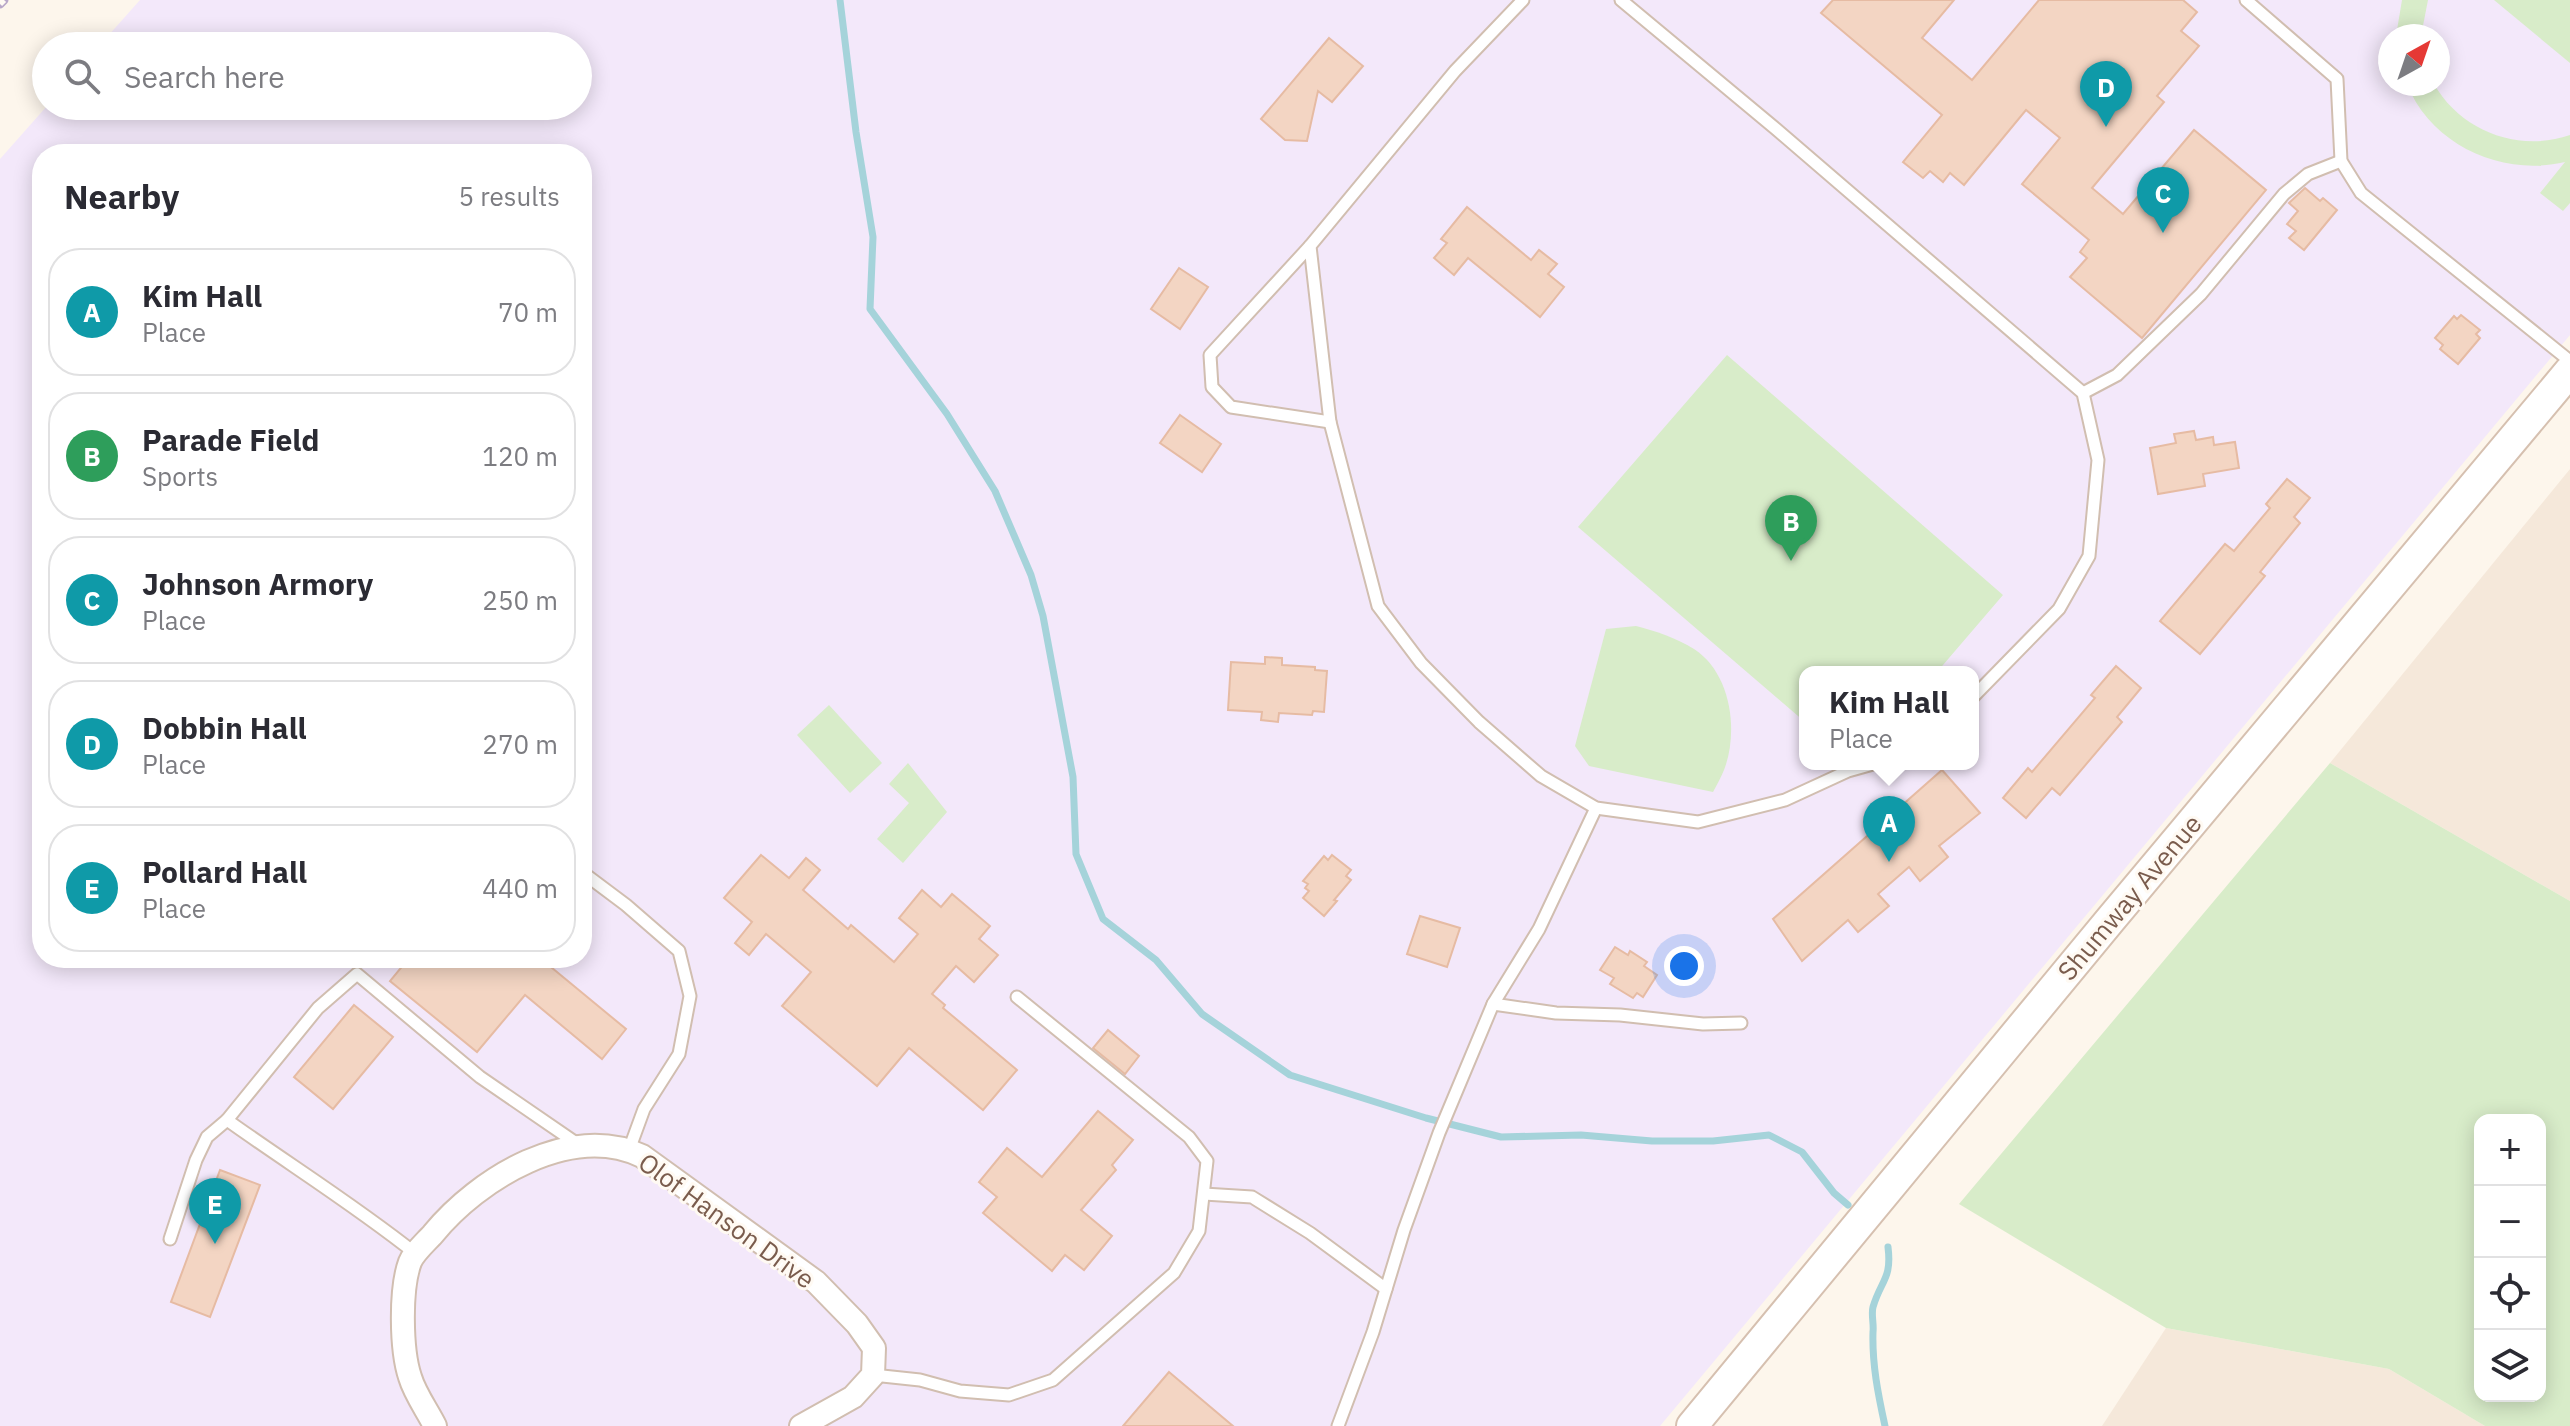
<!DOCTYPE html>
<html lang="en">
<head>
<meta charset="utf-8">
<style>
	:root { --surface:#fff; --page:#f7f7f7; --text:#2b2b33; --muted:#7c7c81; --line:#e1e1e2; --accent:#e76f51 }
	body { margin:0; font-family:"IBM Plex Sans",sans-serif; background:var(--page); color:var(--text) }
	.controls { position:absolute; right:24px; bottom:24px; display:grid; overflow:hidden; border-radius:16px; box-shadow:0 4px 20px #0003 }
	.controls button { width:72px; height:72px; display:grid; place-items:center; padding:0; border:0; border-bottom:2px solid var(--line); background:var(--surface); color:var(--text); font:40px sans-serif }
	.compass { position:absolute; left:2378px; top:24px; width:72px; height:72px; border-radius:50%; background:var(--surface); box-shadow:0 4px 20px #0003; rotate:40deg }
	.you { position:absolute; left:1684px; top:966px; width:28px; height:28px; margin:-20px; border:6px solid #fff; border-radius:50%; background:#1a73e8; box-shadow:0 0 0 12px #1a73e833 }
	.badge { display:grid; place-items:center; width:52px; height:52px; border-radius:50%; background:var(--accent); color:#fff; font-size:26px; font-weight:700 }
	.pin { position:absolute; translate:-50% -66px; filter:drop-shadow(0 2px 4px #0008) }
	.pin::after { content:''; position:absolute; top:42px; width:28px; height:24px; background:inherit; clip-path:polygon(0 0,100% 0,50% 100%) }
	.popup { position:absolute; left:1799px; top:666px; width:180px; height:104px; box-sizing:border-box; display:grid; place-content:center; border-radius:16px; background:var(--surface); filter:drop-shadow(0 2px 6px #0005); font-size:26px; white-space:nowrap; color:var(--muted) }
	.popup b { font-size:30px; color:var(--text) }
	.popup::after { content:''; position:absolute; left:50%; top:100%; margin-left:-16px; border:16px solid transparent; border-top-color:var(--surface) }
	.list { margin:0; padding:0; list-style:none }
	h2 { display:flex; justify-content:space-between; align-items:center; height:104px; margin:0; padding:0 32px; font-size:34px }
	h2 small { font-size:26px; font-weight:400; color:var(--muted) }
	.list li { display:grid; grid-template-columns:52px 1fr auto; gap:24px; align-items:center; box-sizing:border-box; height:128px; margin:0 16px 16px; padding:0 16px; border:2px solid var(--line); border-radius:32px }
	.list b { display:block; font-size:30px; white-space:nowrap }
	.list p { margin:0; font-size:26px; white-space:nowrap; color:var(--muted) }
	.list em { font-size:26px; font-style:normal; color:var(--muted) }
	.icon { flex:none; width:44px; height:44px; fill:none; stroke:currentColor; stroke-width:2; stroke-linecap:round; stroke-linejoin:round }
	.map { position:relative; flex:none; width:2570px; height:1426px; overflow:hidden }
	.search { position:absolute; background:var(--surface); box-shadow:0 4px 20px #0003; left:32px; top:32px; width:560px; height:88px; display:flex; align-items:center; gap:20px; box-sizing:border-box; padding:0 28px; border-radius:44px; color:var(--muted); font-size:30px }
	.panel { position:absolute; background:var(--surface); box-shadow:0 4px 20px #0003; left:32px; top:144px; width:560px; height:824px; border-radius:32px }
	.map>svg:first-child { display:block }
</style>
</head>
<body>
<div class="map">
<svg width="2570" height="1426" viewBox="0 0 2570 1426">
	<rect width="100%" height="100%" fill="#fdf6ec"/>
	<g fill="#f5e8da">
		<polygon points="2570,469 2570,901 2330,763"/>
		<polygon points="2166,1328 2389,1369 2485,1426 2102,1426"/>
	</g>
	<path fill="#f3e8fa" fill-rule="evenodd" d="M140 0H2570V335L1660 1426H0V159L47 106H578V46H99ZM2390 36H2438V84H2390ZM42 154H582V958H42ZM1805 672H1973V764H1805Z"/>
	<g fill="#d8ecc9" fill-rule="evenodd">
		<polygon points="2402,0 2428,0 2421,36 2396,36"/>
		<polygon points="2494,0 2570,0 2570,63"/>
		<path d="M2407 84H2434C2461 131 2518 153 2570 135V203L2563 211 2540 193 2565 162C2502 177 2431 145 2407 84Z"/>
		<polygon points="1727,355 2003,595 1937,672 1805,672 1805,722 1578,527"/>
		<path d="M1636 626C1656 631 1676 638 1694 649 1731 673 1739 731 1724 770 1721 777 1717 785 1713 792L1589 766 1575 746 1606 629Z"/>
		<polygon points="829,705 882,763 850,793 797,735"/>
		<polygon points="908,763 947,812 903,863 877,839 909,803 889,784"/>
		<path d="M2330 763 2570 901V1426H2485L2389 1369 2166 1328 1959 1204ZM2540 1120V1396H2480V1120Z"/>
	</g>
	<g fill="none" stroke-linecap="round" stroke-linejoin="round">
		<g stroke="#a5d3da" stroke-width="7">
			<polyline points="840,0 856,132 873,237 870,309 947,414 995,491 1031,575 1043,616 1073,777 1076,854 1103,919 1156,960 1202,1014 1290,1075 1426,1118 1501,1137 1581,1135 1652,1141 1713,1141 1769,1135 1802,1152 1834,1193 1848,1205"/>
			<path d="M1885 1426C1878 1394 1872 1364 1873 1332 1874 1324 1871 1314 1873 1307 1881 1280 1892 1279 1888 1247"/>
		</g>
	</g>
	<g fill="#f3d5c3" stroke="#e6bba3" stroke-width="2">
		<polygon points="1833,0 1954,0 1922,38 1972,80 2039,0 2183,0 2197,12 2181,31 2199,46 2157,96 2164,102 2092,188 2123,214 2194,130 2266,190 2142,338 2070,277 2087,258 2080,252 2089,240 2022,184 2060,138 2026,110 1964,185 1950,173 1943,182 1930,171 1923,178 1903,162 1942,115 1821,13"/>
		<polygon points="1329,38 1363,66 1332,102 1318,91 1307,141 1285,140 1261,119"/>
		<polygon points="2305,188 2320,201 2323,198 2337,210 2304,250 2289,238 2296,231 2287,224 2298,211 2289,203"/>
		<polygon points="1467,207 1531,260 1539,250 1557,264 1548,274 1564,287 1540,317 1468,258 1454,275 1434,258 1447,243 1441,239"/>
		<polygon points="1179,268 1208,287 1180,329 1151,309"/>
		<polygon points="2461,315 2480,330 2476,334 2480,338 2458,364 2440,349 2443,345 2435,338 2454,316 2457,319"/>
		<polygon points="1180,415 1221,444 1202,472 1160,443"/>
		<polygon points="2194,431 2196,440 2213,437 2214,445 2235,442 2239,468 2203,474 2205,486 2158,494 2150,448 2176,443 2174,434"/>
		<polygon points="2287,479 2310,498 2294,517 2300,523 2260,572 2265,576 2200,654 2160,621 2225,544 2234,551 2270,508 2266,504"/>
		<polygon points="1265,657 1282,658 1282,665 1315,667 1315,670 1327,671 1324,712 1313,711 1312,715 1279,713 1278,722 1261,720 1262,712 1228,710 1231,662 1265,664"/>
		<polygon points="2116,666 2141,688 2117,717 2122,722 2060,795 2052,788 2026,818 2003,798 2028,768 2032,772 2095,698 2091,695"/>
		<polygon points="1942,770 1980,813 1939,846 1948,857 1920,881 1909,867 1878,894 1889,906 1858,932 1848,920 1802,961 1773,919"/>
		<polygon points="761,855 789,878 806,858 820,870 803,890 848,929 851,925 894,962 918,934 899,918 922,890 941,907 952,894 990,926 979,939 998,955 974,982 956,966 932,994 945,1005 943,1008 1017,1070 983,1110 909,1048 877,1086 782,1006 811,972 766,934 749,955 735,943 752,922 724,898"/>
		<polygon points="1332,855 1351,870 1346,876 1351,880 1334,900 1337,901 1324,916 1303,898 1309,891 1305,888 1308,884 1303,881 1324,856 1328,860"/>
		<polygon points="1420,916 1460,928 1447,967 1407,954"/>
		<polygon points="1615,947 1628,955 1630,951 1647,962 1644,966 1657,975 1643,997 1637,993 1633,998 1610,984 1614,978 1600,970"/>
		<polygon points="409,958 540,958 626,1029 602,1059 525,995 477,1052 390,981"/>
		<polygon points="354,1005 393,1037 333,1109 294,1077"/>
		<polygon points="1108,1030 1139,1056 1125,1074 1093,1048"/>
		<polygon points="1098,1111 1133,1140 1112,1165 1116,1170 1081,1210 1112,1236 1084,1270 1065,1255 1052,1271 983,1213 997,1197 979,1182 1007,1148 1042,1177"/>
		<polygon points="220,1170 260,1185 210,1317 171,1302"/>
		<polygon points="1169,1372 1233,1426 1123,1426"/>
	</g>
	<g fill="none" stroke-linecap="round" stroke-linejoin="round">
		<defs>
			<g id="lane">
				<polyline points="1523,0 1455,71 1310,246 1330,422 1378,606 1421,663 1479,722 1541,776 1596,808 1698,822 1785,800 1848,771 1873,764"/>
				<polyline points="1621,0 1776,129 2083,393 2098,460 2089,556 2059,609 1973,697"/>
				<polyline points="2246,0 2337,79 2341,161 2361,193 2570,361"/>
				<polyline points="1310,246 1210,355 1212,387 1231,407 1330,422"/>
				<polyline points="2083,393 2117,375 2201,294 2284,194 2308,174 2341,161"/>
				<polyline points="582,872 626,905 679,951 690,996 679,1054 644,1109 629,1150"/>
				<polyline points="1493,1004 1556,1013 1620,1015 1703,1024 1741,1023"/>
				<polyline points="1204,1194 1252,1197 1310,1233 1386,1289"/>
				<polyline points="170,1239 196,1160 207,1137 227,1120"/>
				<path d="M416 1254C356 1206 290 1165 227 1120L318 1008 357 974 480 1077 579 1145"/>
				<polyline points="873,1375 920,1380 960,1391 1009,1395 1053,1380 1174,1273 1199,1231 1207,1161 1189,1137 1017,997"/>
				<polyline points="1338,1426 1373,1332 1404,1230 1439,1133 1493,1004 1539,929 1596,808"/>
			</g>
			<path id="street" d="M435 1426C427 1410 415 1394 410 1377 401 1350 400 1289 410 1262 414 1252 426 1242 433 1234 478 1179 570 1122 642 1156L816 1282 857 1324 874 1348 873 1375 853 1397 801 1426"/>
			<polyline id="secondary" points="1692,1426 2111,919 2570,371"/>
		</defs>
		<use href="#lane" stroke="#d1beb0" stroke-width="15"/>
		<use href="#street" stroke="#d1beb0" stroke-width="26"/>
		<use href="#secondary" stroke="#d6c0b0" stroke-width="34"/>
		<use href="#lane" stroke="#fff" stroke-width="11"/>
		<use href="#street" stroke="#fff" stroke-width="22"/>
		<use href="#secondary" stroke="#fff" stroke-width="30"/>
		<defs>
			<polyline id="rail" points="0,4 4,0"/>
		</defs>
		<use href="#rail" stroke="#b9a8c9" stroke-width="9"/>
		<use href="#rail" stroke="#fffaf3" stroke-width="6" stroke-dasharray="18" stroke-linecap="butt"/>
	</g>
	<g text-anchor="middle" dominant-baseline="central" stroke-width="6" stroke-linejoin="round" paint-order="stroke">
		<g font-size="26" fill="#7a5c4d" stroke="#fffaf3">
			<text transform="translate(2129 897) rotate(-50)">Shumway Avenue</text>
			<text transform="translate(727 1220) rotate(36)">Olof Hanson Drive</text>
		</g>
	</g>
</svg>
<div class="controls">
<button>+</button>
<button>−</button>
<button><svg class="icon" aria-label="locate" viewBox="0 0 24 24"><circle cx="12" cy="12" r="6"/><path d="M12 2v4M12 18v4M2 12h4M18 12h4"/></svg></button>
<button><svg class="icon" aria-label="layers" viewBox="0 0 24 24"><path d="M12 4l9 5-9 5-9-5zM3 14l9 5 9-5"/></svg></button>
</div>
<svg class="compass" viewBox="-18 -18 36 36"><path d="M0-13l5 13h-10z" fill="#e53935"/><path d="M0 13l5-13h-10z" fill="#7c7c81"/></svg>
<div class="you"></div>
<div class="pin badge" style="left:1889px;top:862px;background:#0f9aa8">A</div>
<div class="popup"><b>Kim Hall</b>Place</div>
<div class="pin badge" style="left:1791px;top:561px;background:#2e9e5b">B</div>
<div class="pin badge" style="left:2163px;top:233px;background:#0f9aa8">C</div>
<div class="pin badge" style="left:2106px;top:127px;background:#0f9aa8">D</div>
<div class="pin badge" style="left:215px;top:1244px;background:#0f9aa8">E</div>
<div class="search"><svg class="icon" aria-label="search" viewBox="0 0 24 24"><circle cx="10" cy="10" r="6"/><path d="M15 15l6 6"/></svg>Search here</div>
<section class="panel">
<h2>Nearby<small>5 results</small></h2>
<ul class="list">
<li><span class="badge" style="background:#0f9aa8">A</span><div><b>Kim Hall</b><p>Place</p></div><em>70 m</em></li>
<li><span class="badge" style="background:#2e9e5b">B</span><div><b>Parade Field</b><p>Sports</p></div><em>120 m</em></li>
<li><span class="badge" style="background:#0f9aa8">C</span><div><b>Johnson Armory</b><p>Place</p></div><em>250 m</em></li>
<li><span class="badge" style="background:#0f9aa8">D</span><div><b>Dobbin Hall</b><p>Place</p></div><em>270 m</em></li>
<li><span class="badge" style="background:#0f9aa8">E</span><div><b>Pollard Hall</b><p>Place</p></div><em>440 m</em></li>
</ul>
</section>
</div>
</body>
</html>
